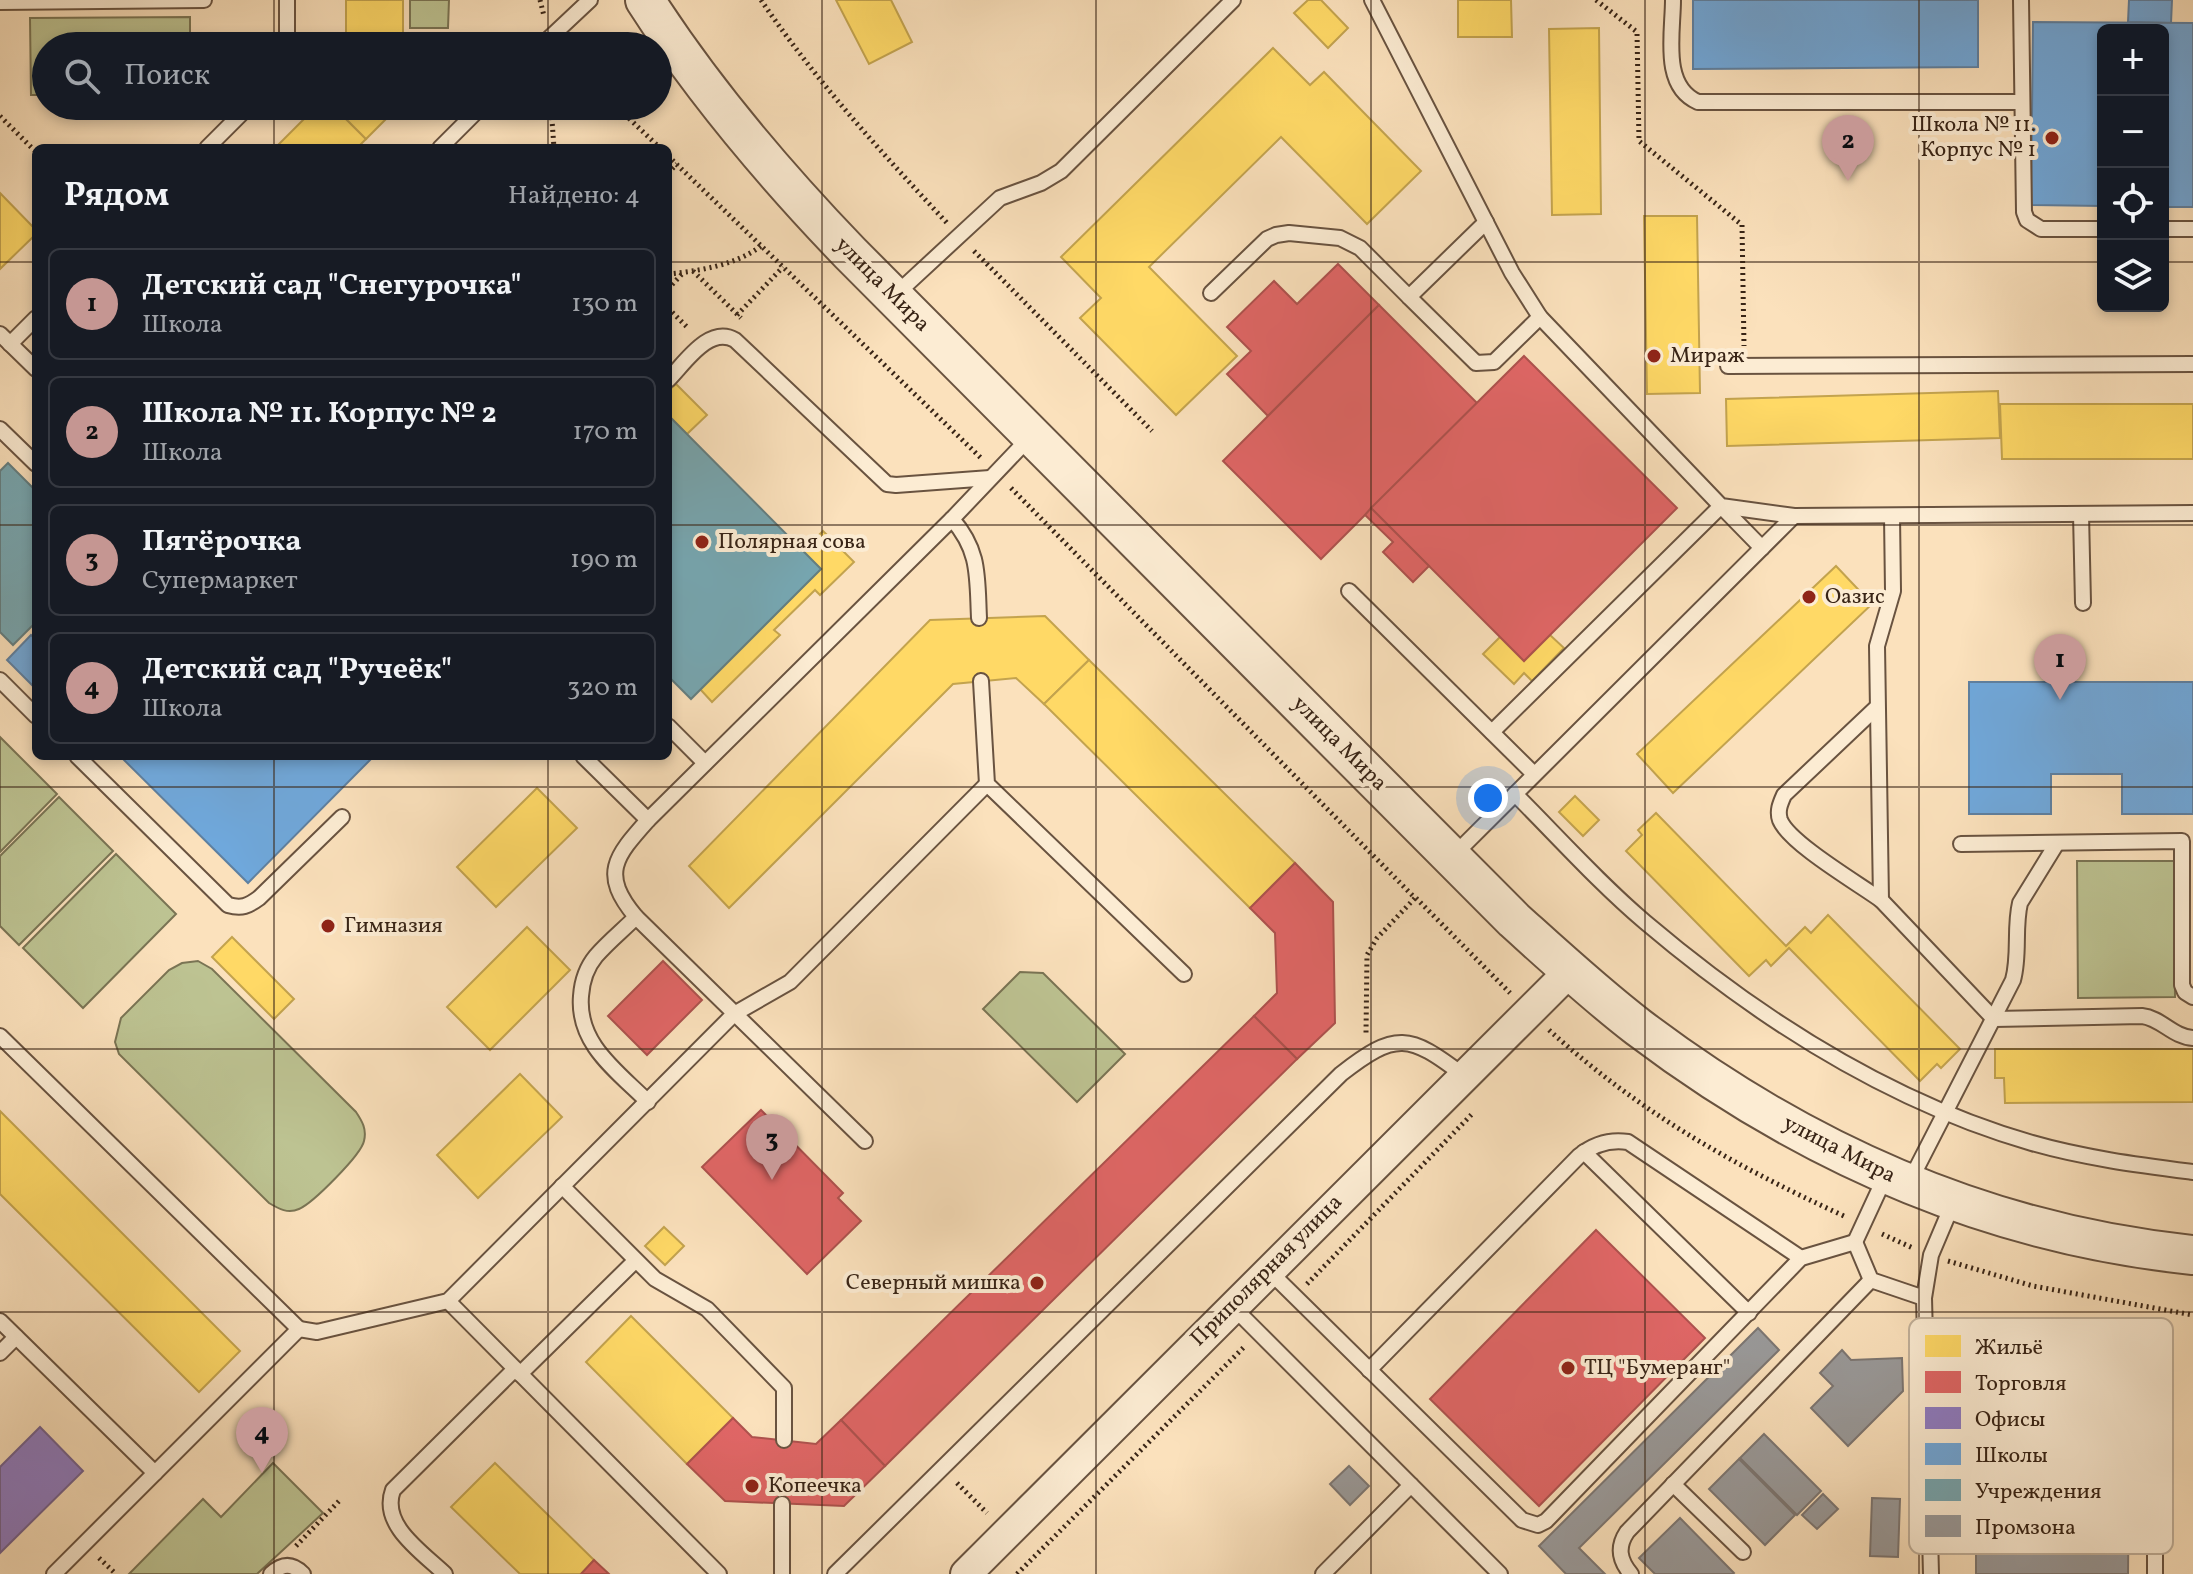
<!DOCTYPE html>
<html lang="ru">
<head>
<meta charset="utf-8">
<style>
	:root { --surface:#171b24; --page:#20242c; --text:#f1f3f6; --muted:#9ea1a6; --line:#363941; --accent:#c59692 }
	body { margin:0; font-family:Vollkorn,serif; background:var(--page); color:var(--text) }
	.controls { position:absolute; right:24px; top:24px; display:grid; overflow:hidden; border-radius:12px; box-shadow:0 4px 12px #0003 }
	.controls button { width:72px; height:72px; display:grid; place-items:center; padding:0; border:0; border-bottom:2px solid var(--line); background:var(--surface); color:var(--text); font:40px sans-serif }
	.you { position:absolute; left:1488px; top:798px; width:28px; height:28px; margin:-20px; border:6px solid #fff; border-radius:50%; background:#1a73e8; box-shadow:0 0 0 12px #1a73e833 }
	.badge { display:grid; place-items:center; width:52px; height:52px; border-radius:50%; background:var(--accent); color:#111; font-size:26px; font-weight:700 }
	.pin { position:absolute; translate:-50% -66px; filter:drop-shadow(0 2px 4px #0008) }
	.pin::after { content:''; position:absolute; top:42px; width:28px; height:24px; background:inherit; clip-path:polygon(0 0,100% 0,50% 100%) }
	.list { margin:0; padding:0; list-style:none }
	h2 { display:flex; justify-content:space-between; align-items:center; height:104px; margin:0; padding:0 32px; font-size:34px }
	h2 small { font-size:26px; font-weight:400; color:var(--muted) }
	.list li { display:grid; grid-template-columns:52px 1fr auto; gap:24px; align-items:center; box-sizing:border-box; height:112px; margin:0 16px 16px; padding:0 16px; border:2px solid var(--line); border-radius:12px }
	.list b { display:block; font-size:30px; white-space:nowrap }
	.list p { margin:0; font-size:26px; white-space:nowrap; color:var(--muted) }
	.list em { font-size:26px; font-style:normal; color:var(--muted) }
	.icon { flex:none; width:44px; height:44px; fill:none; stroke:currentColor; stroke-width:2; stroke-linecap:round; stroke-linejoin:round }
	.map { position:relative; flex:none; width:2193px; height:1574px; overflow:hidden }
	.search { position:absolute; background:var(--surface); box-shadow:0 4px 12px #0003; left:32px; top:32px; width:640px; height:88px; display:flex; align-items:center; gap:20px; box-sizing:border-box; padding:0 28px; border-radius:44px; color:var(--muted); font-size:30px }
	.panel { position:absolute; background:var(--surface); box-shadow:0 4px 12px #0003; left:32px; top:144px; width:640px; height:616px; border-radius:12px }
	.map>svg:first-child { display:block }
</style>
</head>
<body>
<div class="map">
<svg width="2193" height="1574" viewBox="0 0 2193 1574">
	<rect width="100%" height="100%" fill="#fbe1bc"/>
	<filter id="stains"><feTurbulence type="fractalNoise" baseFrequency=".0025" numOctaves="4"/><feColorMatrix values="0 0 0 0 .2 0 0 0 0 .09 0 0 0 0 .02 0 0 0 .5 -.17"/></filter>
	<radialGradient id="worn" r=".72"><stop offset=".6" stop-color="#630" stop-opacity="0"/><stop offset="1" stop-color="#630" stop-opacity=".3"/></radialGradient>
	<g fill="#bdc392" stroke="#7a7454" stroke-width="2">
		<polygon points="410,0 449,0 448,28 410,28"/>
		<polygon points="190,17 190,46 46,46 46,95 31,95 30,18"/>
		<polygon points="0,737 57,794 0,852"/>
		<polygon points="59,797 113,851 19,945 0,926 0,856"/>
		<polygon points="116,854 176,914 83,1008 23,948"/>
		<polygon points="2077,861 2174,861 2175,997 2078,998"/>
		<path d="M198 961 212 969 356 1112C362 1121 367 1129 364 1141 361 1155 313 1203 299 1209 288 1214 279 1209 269 1203L119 1054 115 1042 121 1018 169 970 182 963Z"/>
		<polygon points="1020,972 1043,973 1125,1054 1077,1102 983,1009"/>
		<polygon points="273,1463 323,1513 257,1574 129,1574 203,1499 221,1517"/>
	</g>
	<g fill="#ffd966" stroke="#c3a34e" stroke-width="2">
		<polygon points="346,0 403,0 403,40 346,41"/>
		<polygon points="836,0 891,0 912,42 869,64"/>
		<polygon points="1308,0 1321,0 1348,28 1328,48 1294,13"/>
		<polygon points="1458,0 1511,0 1512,37 1458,37"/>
		<polygon points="1599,28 1601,214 1552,215 1549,29"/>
		<polygon points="403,40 404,46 346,46 346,41"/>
		<polygon points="1273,48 1310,85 1324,72 1421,171 1367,224 1281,137 1149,267 1237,356 1176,415 1080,318 1101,298 1061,257"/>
		<polygon points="317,106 333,106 366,139 357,148 275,148"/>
		<polygon points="333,106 399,106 366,139"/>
		<polygon points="0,193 36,230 36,234 0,269"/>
		<polygon points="1644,216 1697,216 1700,393 1647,394"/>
		<polygon points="676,384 707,415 687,434 672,419 668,424 668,391"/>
		<polygon points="1998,391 2000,438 1727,446 1726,399"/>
		<polygon points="2000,404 2193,404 2193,459 2002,459"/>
		<polygon points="823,531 854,562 820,595 815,590 774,630 780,635 712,702 700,689 821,569 803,551"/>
		<polygon points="1836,566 1872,604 1673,793 1637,754"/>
		<polygon points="1045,616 1089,660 1044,704 1016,678 953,684 729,908 689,866 930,620"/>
		<polygon points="1550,635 1564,648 1532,681 1524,673 1514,684 1483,654 1500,637 1524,661"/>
		<polygon points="1089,660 1295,863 1250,908 1044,704"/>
		<polygon points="537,788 577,828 496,907 457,867"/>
		<polygon points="1575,796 1599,820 1583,836 1559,812"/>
		<polygon points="1656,813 1786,946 1805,927 1811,933 1828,915 1960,1049 1941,1068 1937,1064 1920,1081 1789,948 1771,966 1766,960 1749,976 1626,851 1642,835 1638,830"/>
		<polygon points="527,927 570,970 490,1050 447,1007"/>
		<polygon points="232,937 294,999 274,1019 212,957"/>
		<polygon points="1995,1049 2193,1049 2193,1102 2005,1103 2004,1078 1995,1078"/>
		<polygon points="520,1074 562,1117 478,1198 437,1155"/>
		<polygon points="0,1111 240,1351 199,1392 0,1194"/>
		<polygon points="664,1227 684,1246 665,1265 645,1246"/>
		<polygon points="631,1316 733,1418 687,1464 586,1362"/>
		<polygon points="495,1463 594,1560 581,1574 520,1574 451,1507"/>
	</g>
	<g fill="#e06666" stroke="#ae524e" stroke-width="2">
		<polygon points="1338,264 1379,305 1268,416 1227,374 1251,351 1227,327 1274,281 1297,304"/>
		<polygon points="1379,305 1477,403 1321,559 1223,461"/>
		<polygon points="1524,356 1677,508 1524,661 1371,508"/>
		<polygon points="1371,508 1429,566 1413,582 1383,552 1393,542 1365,515"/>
		<polygon points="1295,863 1333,902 1335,1023 1297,1059 1254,1016 1277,993 1275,933 1250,908"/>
		<polygon points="663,961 702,1000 647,1055 608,1016"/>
		<polygon points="1254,1016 1297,1059 885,1466 841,1420"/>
		<polygon points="761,1110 843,1193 838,1198 861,1221 807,1274 702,1167"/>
		<polygon points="1596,1230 1705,1338 1539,1506 1430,1399"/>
		<polygon points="733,1418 752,1437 816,1444 841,1420 885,1466 844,1506 725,1501 687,1464"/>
		<polygon points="594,1560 609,1574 581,1574"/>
	</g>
	<polygon fill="#8e7cc3" stroke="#74628f" stroke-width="2" points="40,1427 83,1471 0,1553 0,1467"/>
	<g fill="#6fa8dc" stroke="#5e80a1" stroke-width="2">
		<polygon points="1693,0 1978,0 1978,67 1693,69"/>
		<polygon points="2129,0 2172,0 2171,23 2128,22"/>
		<polygon points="2033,22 2193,23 2193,207 2163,207 2163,30 2103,30 2103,206 2031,205"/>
		<polygon points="31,635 36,640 36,683 33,686 7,660"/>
		<polygon points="1969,682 2193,682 2193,814 2122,814 2122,774 2051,774 2051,814 1969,814"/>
		<polygon points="120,756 374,756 248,883"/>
	</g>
	<g fill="#76a5af" stroke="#637e81" stroke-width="2">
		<polygon points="672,419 821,569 691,699 668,676 668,424"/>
		<polygon points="8,463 36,491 36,622 13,645 0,632 0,471"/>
	</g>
	<g fill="#999" stroke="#7c7672" stroke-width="2">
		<polygon points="1758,1328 1779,1350 1579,1548 1605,1574 1566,1574 1539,1546"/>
		<polygon points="1842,1350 1851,1360 1902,1358 1903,1391 1848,1446 1811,1408 1833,1386 1820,1373"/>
		<polygon points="1764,1434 1821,1491 1797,1515 1740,1458"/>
		<polygon points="1739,1459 1795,1515 1765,1545 1709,1489"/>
		<polygon points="1349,1466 1369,1486 1350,1505 1330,1484"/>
		<polygon points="1976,1481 2129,1481 2128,1574 1976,1574"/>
		<polygon points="1823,1494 1838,1509 1817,1529 1802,1515"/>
		<polygon points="1872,1498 1900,1499 1898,1557 1870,1556"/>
		<polygon points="1680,1518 1734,1573 1733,1574 1655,1574 1639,1558"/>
	</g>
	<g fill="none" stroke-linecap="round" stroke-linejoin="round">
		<defs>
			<g id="service">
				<polyline points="287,0 287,46"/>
				<polyline points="1372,0 1512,273 1540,317 1721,506 1794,516 2193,513"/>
				<path d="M1673 0C1673 33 1661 86 1698 102H2022"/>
				<polyline points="2021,0 2024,212 2027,220 2041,229 2103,229"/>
				<polyline points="0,2 204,0"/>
				<polyline points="541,46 590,0"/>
				<polyline points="207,148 249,106"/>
				<polyline points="440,148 482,106"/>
				<polyline points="2163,229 2193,229"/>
				<polyline points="1211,293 1267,239 1276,235 1289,233 1340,238 1360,248 1409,297 1486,222"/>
				<polyline points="893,297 1000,198 1041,183 1061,171 1233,0"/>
				<polyline points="1409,297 1476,363 1494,362 1540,317"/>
				<polyline points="0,334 36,369"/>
				<polyline points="10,344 36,318"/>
				<polyline points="1728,366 2193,364"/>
				<path d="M668 380C685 363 709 325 735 340L887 484 896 485 990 478"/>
				<polyline points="0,429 36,464"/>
				<polyline points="2081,514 2083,603"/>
				<path d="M1892 516 1893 591 1877 646 1881 900 1994 1019 2142 1016C2161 1018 2173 1037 2193 1038"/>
				<path d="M952 519C980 551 977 576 979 618"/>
				<polyline points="1349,591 1534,774"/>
				<polyline points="0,680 36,716"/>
				<polyline points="981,681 987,784 1184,974"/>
				<path d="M1877 707 1784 795C1780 804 1777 811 1780 820 1789 843 1859 884 1881 900"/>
				<polyline points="668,726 705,763"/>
				<polyline points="1492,732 1721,506 1762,548"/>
				<path d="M77 756 228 905C242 909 248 906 259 898L342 817"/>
				<polyline points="583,756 648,820"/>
				<path d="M1515 794C1557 836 1599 883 1645 922 1757 1017 1889 1102 2032 1143 2084 1158 2139 1165 2193 1172"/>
				<polyline points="1961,844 2182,841 2182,985 2185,992 2193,997"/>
				<polyline points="1452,857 1794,516"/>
				<path d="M636 917C623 930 608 942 596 956 586 968 582 981 581 996 577 1044 617 1071 648 1102"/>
				<polyline points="0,1036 299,1329 54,1574"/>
				<path d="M865 1141 636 917C600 874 615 857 648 820L952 519 1032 435"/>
				<polyline points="1584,1152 1749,1313"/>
				<path d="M1910 1181 2013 980C2020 955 2014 928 2020 903L2057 843"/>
				<polyline points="562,1186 655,1279 707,1309 784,1388 784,1440"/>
				<polyline points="1855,1242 1886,1175"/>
				<polyline points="1268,1270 1522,1520 1538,1525 1546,1521 1801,1258 1855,1242 1871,1280 1924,1298 1931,1255 1953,1203"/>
				<polyline points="1924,1298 1931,1574"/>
				<polyline points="448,1301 719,1574"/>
				<polyline points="1232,1306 1500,1574"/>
				<polyline points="0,1321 155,1473"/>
				<polyline points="299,1329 317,1332 448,1301 734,1014 790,982 987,784"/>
				<polyline points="1925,1337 2023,1339"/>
				<polyline points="0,1353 16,1337"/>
				<path d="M1369 1370 1579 1156C1594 1144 1609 1139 1628 1142L1801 1258"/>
				<polyline points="520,1374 635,1261"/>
				<path d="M1928 1446 2134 1445C2146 1449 2151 1454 2155 1466V1574"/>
				<polyline points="1673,1484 1743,1552"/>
				<polyline points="782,1504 782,1574"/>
				<path d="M271 1574C283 1563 292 1563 303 1574"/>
				<path d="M445 1574C422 1552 380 1525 393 1490L515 1369"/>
				<path d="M835 1574 1341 1074C1396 1031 1409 1034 1463 1075"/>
				<polyline points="1323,1574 1411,1485"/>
				<path d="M1631 1574C1619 1560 1617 1547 1627 1532L1871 1280"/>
			</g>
			<polyline id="minor" points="966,1574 1570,971"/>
			<path id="tertiary" d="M645 0C704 92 774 174 850 253L1514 920C1555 957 1595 994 1638 1027 1803 1152 1987 1234 2193 1255"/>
		</defs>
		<use href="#service" stroke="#695340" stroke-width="18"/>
		<use href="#minor" stroke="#695340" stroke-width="34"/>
		<use href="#tertiary" stroke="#695340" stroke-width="42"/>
		<g stroke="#382416" stroke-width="5" stroke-dasharray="2 4" stroke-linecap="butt">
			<polyline points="540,0 544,16"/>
			<path d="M761 0C816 81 881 152 947 223"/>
			<polyline points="1596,0 1637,32 1639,141 1742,225 1744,346"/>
			<polyline points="551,106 554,148"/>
			<polyline points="616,106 660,148"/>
			<polyline points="0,116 36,152"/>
			<polyline points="668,156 981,458"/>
			<polyline points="668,173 677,164"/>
			<polyline points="974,251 1152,431"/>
			<polyline points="693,271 741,318"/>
			<path d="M668 274C699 271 736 265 761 246"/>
			<polyline points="668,289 683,273"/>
			<polyline points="668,308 689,329"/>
			<polyline points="737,315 783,267"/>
			<polyline points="1011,488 1415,898 1377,938 1367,955 1366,1033"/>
			<polyline points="1416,898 1510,993"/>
			<path d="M1549 1030C1642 1114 1731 1164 1844 1216"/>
			<polyline points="1882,1234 1913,1248"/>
			<polyline points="1948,1261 2033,1286 2193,1315"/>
			<polyline points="1307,1284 1473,1113"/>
			<polyline points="957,1483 987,1513"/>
			<polyline points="296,1546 339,1501"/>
			<polyline points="99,1558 116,1574"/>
			<polyline points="1017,1574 1246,1345"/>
		</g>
		<use href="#service" stroke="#fcecd3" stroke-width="14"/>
		<use href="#minor" stroke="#fcecd3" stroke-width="30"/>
		<use href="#tertiary" stroke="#fcecd3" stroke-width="38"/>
	</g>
	<path fill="none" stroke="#382416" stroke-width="2" stroke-opacity="0.55" d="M274 0V46M548 0V46M822 0V1574M1096 0V1574M1371 0V1574M1645 0V1574M1919 0V1574M274 106V148M548 106V148M0 262H36M668 262H2103M2163 262H2193M0 525H36M668 525H2193M274 756V1574M548 756V1574M0 787H2193M0 1049H2193M0 1312H2193"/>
	<g fill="#8f2418" stroke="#fcecd3" stroke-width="3">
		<circle cx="2052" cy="138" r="8"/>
		<circle cx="1654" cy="356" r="8"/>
		<circle cx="702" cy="542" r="8"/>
		<circle cx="1809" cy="597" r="8"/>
		<circle cx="328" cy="926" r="8"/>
		<circle cx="1037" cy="1283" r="8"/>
		<circle cx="1568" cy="1368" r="8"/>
		<circle cx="752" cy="1486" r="8"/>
	</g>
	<g text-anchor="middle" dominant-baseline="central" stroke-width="8" stroke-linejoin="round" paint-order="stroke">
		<g font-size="22" fill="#382416" stroke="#fcecd3" text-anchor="start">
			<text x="2036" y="125" text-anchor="end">Школа № 11.<tspan x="2036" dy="25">Корпус № 1</tspan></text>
			<text x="1670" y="356">Мираж</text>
			<text x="718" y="542">Полярная сова</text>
			<text x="1825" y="597">Оазис</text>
			<text x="344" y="926">Гимназия</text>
			<text x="1021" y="1283" text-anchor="end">Северный мишка</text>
			<text x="1584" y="1368">ТЦ "Бумеранг"</text>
			<text x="768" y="1486">Копеечка</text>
		</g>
		<g font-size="22" fill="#382416" stroke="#fcecd3">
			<text transform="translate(882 285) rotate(45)">улица Мира</text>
			<text transform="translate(1339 744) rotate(45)">улица Мира</text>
			<text transform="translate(1839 1150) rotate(27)">улица Мира</text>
			<text transform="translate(1267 1271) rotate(-45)">Приполярная улица</text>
		</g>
	</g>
	<rect x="1909" y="1318" width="264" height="236" rx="12" fill="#fcecd3" stroke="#c1b09a" stroke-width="2"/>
	<rect x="1925" y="1335" width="36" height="22" fill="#ffd966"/>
	<rect x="1925" y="1371" width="36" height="22" fill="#e06666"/>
	<rect x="1925" y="1407" width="36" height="22" fill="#8e7cc3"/>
	<rect x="1925" y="1443" width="36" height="22" fill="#6fa8dc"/>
	<rect x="1925" y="1479" width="36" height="22" fill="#76a5af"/>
	<rect x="1925" y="1515" width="36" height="22" fill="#999"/>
	<g font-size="22" fill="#382416">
		<text x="1975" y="1354">Жильё</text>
		<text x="1975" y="1390">Торговля</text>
		<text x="1975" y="1426">Офисы</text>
		<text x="1975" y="1462">Школы</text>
		<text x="1975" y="1498">Учреждения</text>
		<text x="1975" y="1534">Промзона</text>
	</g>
	<rect width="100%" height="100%" filter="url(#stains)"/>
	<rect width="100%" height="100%" fill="url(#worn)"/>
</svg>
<div class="controls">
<button>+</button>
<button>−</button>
<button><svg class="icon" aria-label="locate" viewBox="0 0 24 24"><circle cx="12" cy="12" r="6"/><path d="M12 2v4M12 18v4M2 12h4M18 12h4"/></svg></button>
<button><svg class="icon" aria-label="layers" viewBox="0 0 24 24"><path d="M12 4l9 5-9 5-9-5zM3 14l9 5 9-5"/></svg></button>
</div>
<div class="you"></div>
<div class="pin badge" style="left:2060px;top:700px">1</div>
<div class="pin badge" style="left:1848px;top:181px">2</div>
<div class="pin badge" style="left:772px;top:1180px">3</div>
<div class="pin badge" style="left:262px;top:1473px">4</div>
<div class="search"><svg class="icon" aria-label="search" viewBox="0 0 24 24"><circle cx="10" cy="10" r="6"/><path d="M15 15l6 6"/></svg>Поиск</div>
<section class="panel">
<h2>Рядом<small>Найдено: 4</small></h2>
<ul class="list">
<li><span class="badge">1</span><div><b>Детский сад &quot;Снегурочка&quot;</b><p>Школа</p></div><em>130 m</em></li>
<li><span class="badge">2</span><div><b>Школа № 11. Корпус № 2</b><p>Школа</p></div><em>170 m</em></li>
<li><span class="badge">3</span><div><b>Пятёрочка</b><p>Супермаркет</p></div><em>190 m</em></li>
<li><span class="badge">4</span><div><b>Детский сад &quot;Ручеёк&quot;</b><p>Школа</p></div><em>320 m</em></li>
</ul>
</section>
</div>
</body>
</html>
